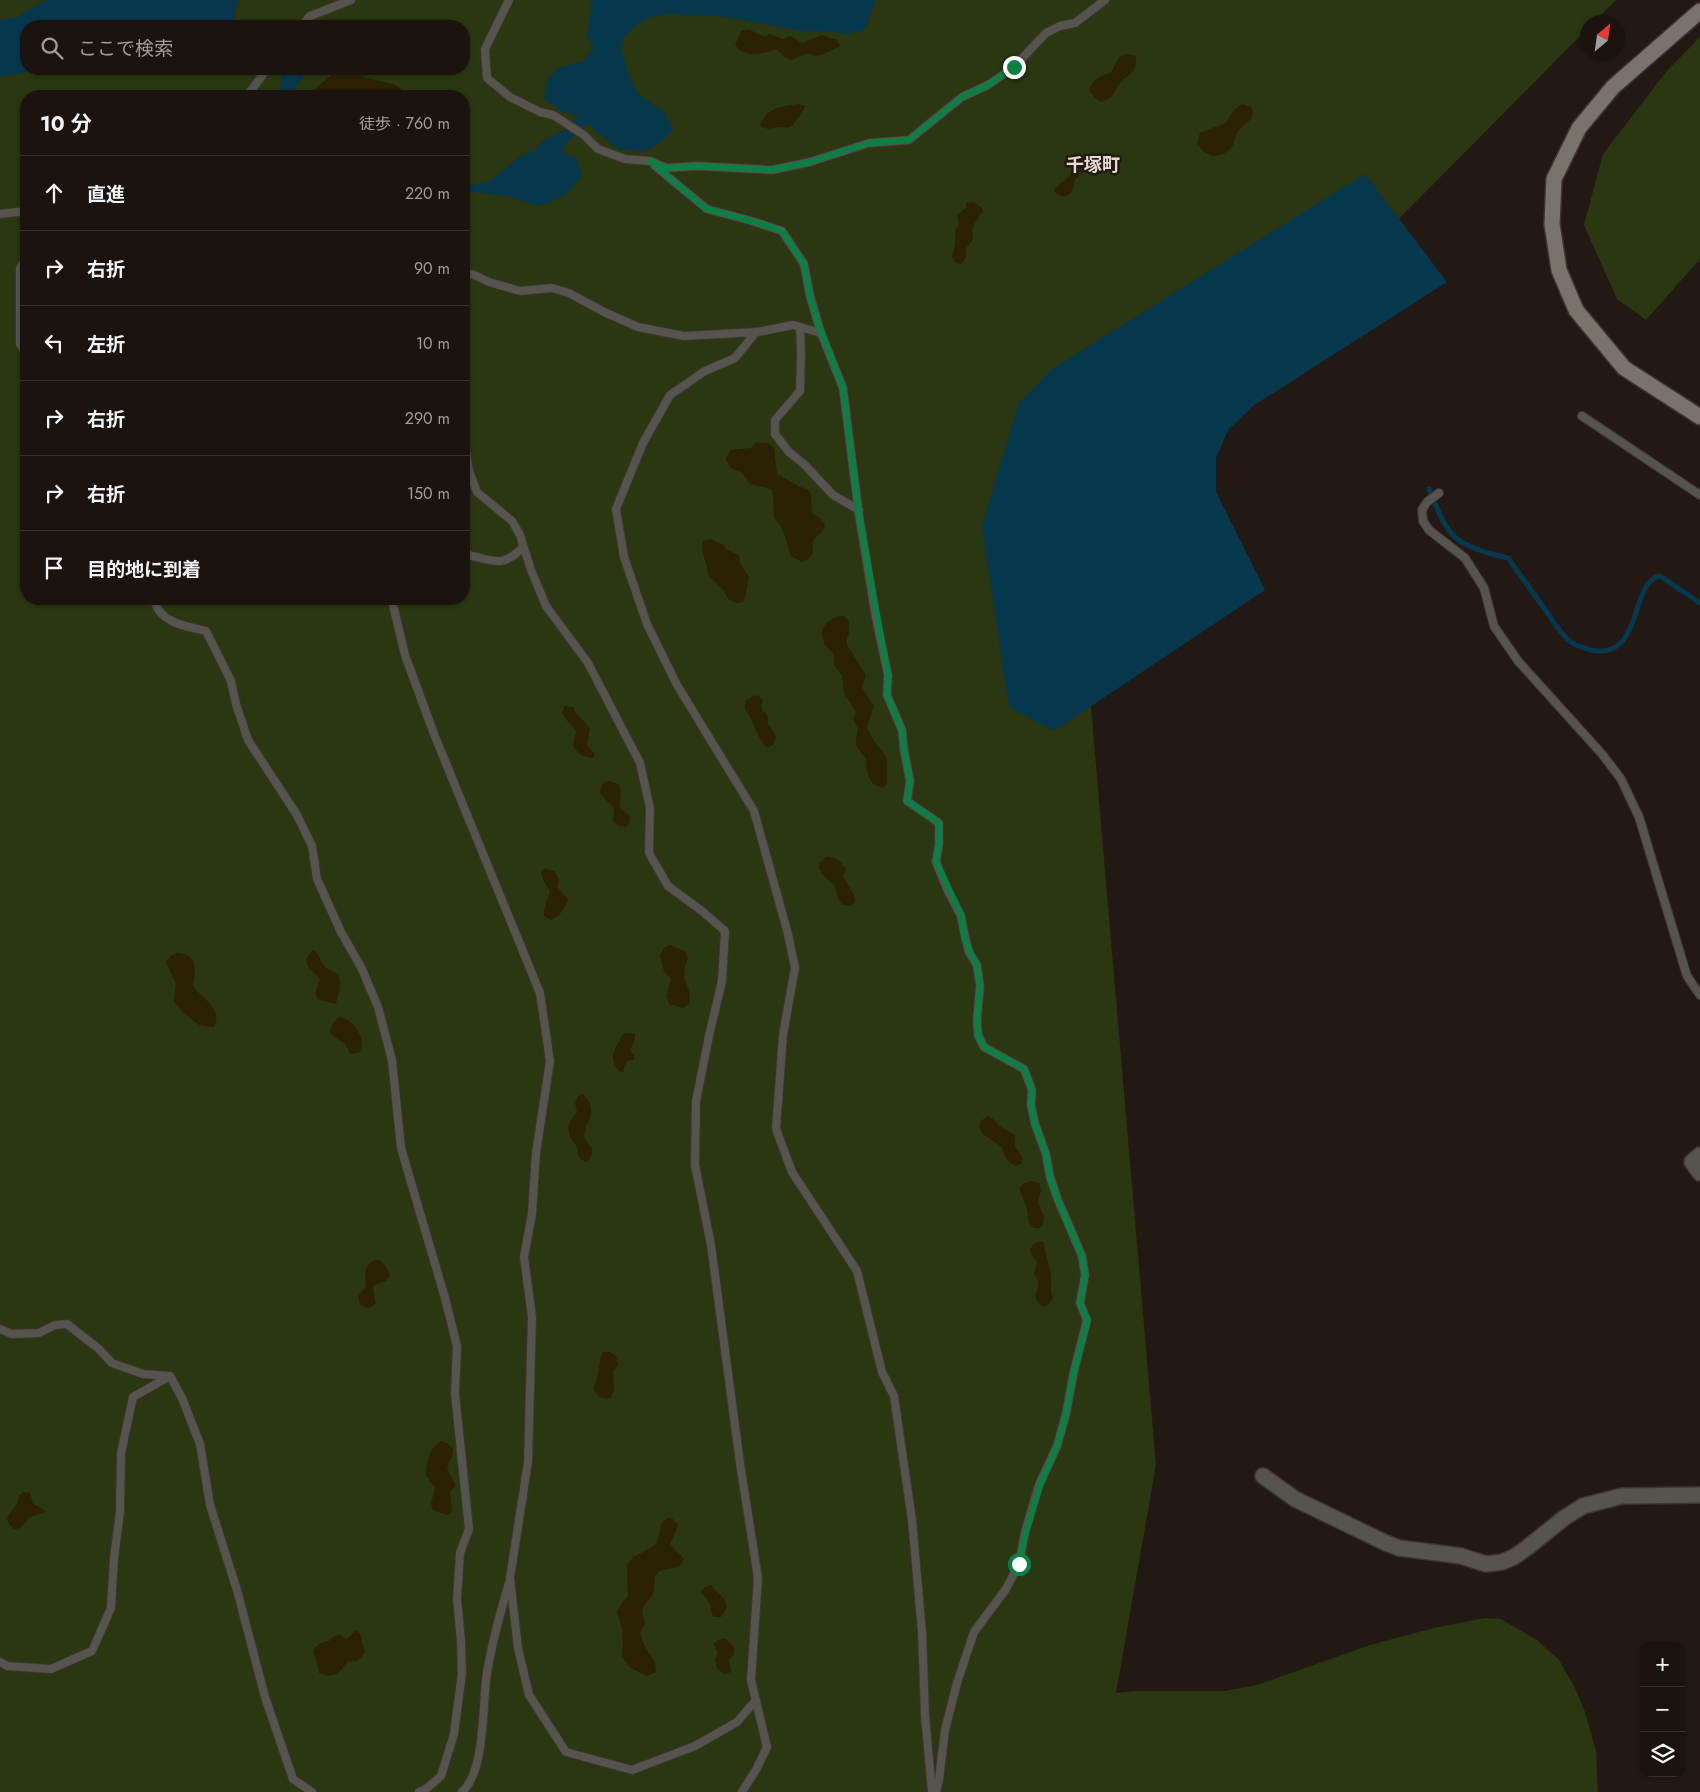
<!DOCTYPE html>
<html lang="ja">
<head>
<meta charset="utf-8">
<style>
	:root { --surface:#1a130f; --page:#231c18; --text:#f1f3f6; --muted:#9f9e9e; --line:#38322f }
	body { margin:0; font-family:Jost,"Noto Sans JP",sans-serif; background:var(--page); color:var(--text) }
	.controls { position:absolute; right:15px; bottom:15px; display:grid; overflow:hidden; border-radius:10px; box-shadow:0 1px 4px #0004 }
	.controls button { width:45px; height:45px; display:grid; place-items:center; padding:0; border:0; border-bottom:1px solid var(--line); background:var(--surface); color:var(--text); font:25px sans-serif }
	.compass { position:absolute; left:1580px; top:15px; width:45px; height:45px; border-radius:50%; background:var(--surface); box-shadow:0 1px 4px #0004; rotate:29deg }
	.stop { position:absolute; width:15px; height:15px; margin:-11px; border:4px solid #0b8043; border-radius:50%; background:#fff }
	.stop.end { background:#0b8043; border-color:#fff; box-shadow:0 1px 5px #0008 }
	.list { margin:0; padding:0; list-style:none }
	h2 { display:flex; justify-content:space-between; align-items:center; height:65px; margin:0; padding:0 20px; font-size:21px }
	h2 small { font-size:16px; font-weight:400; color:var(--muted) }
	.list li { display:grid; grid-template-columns:32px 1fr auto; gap:15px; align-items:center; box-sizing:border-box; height:75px; padding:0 20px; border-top:1px solid var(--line) }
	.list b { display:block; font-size:19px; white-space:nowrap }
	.list em { font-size:16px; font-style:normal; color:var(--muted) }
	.icon { flex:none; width:28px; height:28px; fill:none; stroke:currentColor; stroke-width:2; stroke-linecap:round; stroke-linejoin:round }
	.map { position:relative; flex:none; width:1700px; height:1792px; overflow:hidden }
	.search { position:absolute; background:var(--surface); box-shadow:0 1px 4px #0004; left:20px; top:20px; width:450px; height:55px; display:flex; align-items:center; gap:12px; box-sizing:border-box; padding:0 18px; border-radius:20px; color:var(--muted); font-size:19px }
	.panel { position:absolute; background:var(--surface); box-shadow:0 1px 4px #0004; left:20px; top:90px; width:450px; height:515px; border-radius:20px }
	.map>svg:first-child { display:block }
</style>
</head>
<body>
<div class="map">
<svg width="1700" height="1792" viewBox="0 0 1700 1792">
	<rect width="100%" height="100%" fill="#231914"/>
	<g fill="#2a3710" fill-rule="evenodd">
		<path d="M0 0H1616L1594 22H1588L1587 29 1077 544 1156 1465 1116 1693 1137 1691H1225L1257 1685 1370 1645 1434 1628 1485 1618 1501 1619 1537 1640 1559 1660 1574 1686 1585 1712 1596 1751 1598 1792H0ZM26 26H464V69H26ZM26 96H464V599H26Z"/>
		<polygon points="1700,37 1700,259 1646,320 1617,299 1584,225 1603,154 1666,72"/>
	</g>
	<g fill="#2a2201">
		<path d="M748 29 765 37 769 34 783 39 790 36 802 43 822 35 837 40 840 46 822 55 816 56 808 53 802 55 792 60 786 58 776 49C762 54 745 59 735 45L741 31Z"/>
		<path d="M1127 54 1136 56C1137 77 1126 73 1118 86 1112 95 1114 98 1102 102L1095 98 1089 90C1094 78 1099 76 1111 73L1119 57Z"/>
		<path d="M338 69H351L366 78 393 84 400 88 406 96H318L313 92C321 81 331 78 338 69Z"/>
		<path d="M798 104 805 106C803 111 795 123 792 126 788 129 784 127 780 127 771 128 767 131 760 125 768 106 782 107 798 104Z"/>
		<polygon points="1242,104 1251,107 1253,111 1252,118 1238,131 1233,145 1228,151 1221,155 1212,156 1203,151 1197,143 1200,133 1225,123 1236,108"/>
		<path d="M1080 159 1085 161 1086 167 1083 172 1074 181 1073 188 1070 194 1063 197 1057 194 1054 190C1058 183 1066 182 1070 175 1072 172 1072 166 1073 162Z"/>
		<path d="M973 202 981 207 983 211C980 216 976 220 974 225 969 236 978 237 966 248V258L961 264 956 263 952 257 955 244V232L959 223 957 215 967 207 966 203Z"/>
		<path d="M757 442 768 443 774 448 777 474 800 487 807 489 811 494 812 513 819 517 825 525C822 534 820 533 815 538 808 548 820 554 802 562L791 556 783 530 774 517 773 495 771 489 750 484 742 472C733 471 729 467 726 459L730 450 751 448Z"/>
		<path d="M710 539 724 545 725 549 739 555 740 563 749 577 745 598 743 602 737 603 728 599 724 591 708 575C708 564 700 552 703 541Z"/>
		<path d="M844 616 849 621V633L847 638V645L866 675 862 688 874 706 867 727 872 738 887 758V783L883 788 873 784C868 776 865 769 866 759 854 744 855 746 858 728L853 719 856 712 844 693 842 675 834 665V656L832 652 825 646 822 635 823 628 827 622 836 617Z"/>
		<path d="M758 695 763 701 761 706 763 712 766 713 768 718V724L772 729 776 737 773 745 767 748C756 737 754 720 745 709V702L751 697Z"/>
		<path d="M565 706 573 707 576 713 590 728 587 745 595 754 593 758C583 757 578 754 573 746L576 731C571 724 565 720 562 712Z"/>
		<path d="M607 781C627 782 619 795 620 807L630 817 629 823 626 827 618 826 613 821 614 808 602 796 600 792 601 785Z"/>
		<path d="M826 857C837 857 841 861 846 870L843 876C847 886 855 891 855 902L850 906 843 905C835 896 839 895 835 887 830 878 824 880 819 868L820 863Z"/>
		<path d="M545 868 554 871 559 879 557 887 568 899C564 909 561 915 551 920L544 916C543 907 548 900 550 891L544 882 541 873Z"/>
		<path d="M670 945 686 952 688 958C677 982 693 983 689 1004L683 1008 669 1004 666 996 671 979 664 971 660 956 664 948Z"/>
		<path d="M313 950C320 954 319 959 324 966 327 970 333 971 337 974 343 978 339 999 335 1004L318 999 315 993 320 979C311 968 299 964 313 950Z"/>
		<path d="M178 953 187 955 194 961 195 971 193 986C201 998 224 1009 214 1027L199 1025 181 1011 174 1001 176 984 166 962 170 956Z"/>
		<path d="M339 1017C354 1019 368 1040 359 1053L350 1054 345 1043C331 1036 323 1031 339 1017Z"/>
		<path d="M629 1033H635C636 1041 631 1045 631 1052L634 1055V1060H629L624 1066 623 1072 619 1071C607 1056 616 1049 623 1034Z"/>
		<path d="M583 1094C586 1098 591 1103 591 1109 593 1123 574 1133 592 1147 592 1153 592 1158 586 1162L580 1159C578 1154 577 1147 575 1144 565 1131 567 1124 577 1112L575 1103 578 1096Z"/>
		<path d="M988 1116 993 1119 1001 1127 1015 1135V1146L1022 1157V1163L1016 1166C1007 1161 1004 1157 1002 1147L983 1134 979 1127 981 1121Z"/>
		<polygon points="1032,1181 1039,1183 1041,1189 1038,1203 1044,1217 1043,1224 1040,1228 1034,1228 1029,1223 1027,1208 1019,1188 1024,1183"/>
		<path d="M1043 1241 1051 1275V1292L1053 1298 1049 1304 1043 1307 1037 1302 1035 1295C1040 1286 1040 1282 1034 1274L1037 1262 1032 1255 1030 1249 1035 1243Z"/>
		<path d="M374 1260H380C385 1265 388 1269 390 1276L387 1280 374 1286 373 1290 376 1303 372 1307 366 1308 360 1305 358 1296 366 1287C365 1276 363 1266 374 1260Z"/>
		<path d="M603 1352H610L616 1356 618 1365 613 1371 614 1389 611 1398C600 1399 598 1397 593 1388 601 1375 597 1365 603 1352Z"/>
		<path d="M442 1441 447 1443 453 1449 452 1456 447 1467C449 1474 454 1479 455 1486L450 1492 452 1512 447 1515 433 1510 431 1504 435 1488 426 1475C427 1461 429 1447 442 1441Z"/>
		<path d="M23 1492 30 1493 33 1504 43 1509 45 1512 28 1518 21 1528 14 1529 9 1524 7 1519C10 1510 18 1507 19 1496Z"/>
		<polygon points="667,1518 673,1519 678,1526 670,1544 684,1559 679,1567 661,1570 655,1576 653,1594 645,1604 642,1612 645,1623 640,1634 644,1645 655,1662 656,1672 647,1676 629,1667 622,1656 623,1644 622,1629 617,1612 623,1601 628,1596 627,1565 633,1557 649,1549 657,1543 662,1522"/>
		<path d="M711 1585C720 1597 734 1601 721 1617H714C710 1612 712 1606 709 1602 706 1598 704 1596 701 1592L705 1587Z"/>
		<path d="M356 1630 360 1634 365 1652C360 1659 357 1663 348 1661 339 1673 335 1679 319 1673L316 1659 313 1652C316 1644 321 1643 329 1641L334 1636 340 1635 346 1639Z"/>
		<polygon points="725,1638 734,1647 734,1654 729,1659 731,1672 725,1674 717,1669 715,1660 718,1652 713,1644 718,1640"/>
	</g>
	<g fill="#06384e">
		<polygon points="45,0 238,0 232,26 26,26 26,69 43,69 0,77 0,20 17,17"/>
		<path d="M592 0H875L867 26 863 30 847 34 828 31H803L718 16 668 14 651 17 636 25 624 37 621 47 628 73 637 93 664 112 673 130 661 142 646 151 617 149 587 123 567 142 563 152 570 156 576 157 582 175 569 192 549 203 536 206 508 196 464 191V182C491 193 504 165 523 155 527 153 531 152 535 151 543 136 553 138 564 130 570 126 572 120 578 116L560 111 544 98 548 78 560 67 584 61 593 48 587 36Z"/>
		<polygon points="283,69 302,69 303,77 288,96 279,95"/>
		<polygon points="1365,174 1447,282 1253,406 1228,430 1216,458 1216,492 1265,590 1054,731 1009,707 982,526 1019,403 1052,369"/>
	</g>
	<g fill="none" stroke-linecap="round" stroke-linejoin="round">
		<path stroke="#06384e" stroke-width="5" d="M1429 489C1436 505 1443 527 1456 538 1470 549 1491 554 1508 558 1521 576 1533 593 1546 611 1552 620 1559 631 1567 639 1573 645 1583 648 1591 650 1644 661 1629 582 1660 576L1700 603"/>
		<defs>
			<g id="lane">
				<polyline points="509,0 485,49 487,78 510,97 540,112 553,115 584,135 598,149 625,159 650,161 666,168 697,166 772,170 810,162 869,143 909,140 962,97 988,85 1014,67 1046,33 1060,26 1075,23 1105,0"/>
				<polyline points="302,26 310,16 351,0"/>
				<polyline points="247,96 267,69"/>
				<polyline points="655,166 707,209 752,221 782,231 804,264 810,296 821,333"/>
				<polyline points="0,214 26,211"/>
				<polyline points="26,258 20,269 20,344 26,353"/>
				<polyline points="464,275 472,274 489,282 520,291 552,288 569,293 604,312 638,327 684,336 758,332 793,325 821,333 843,388 859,515 876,618 888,675 887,695 902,730 904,750 910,781 907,801 939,823 939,844 936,862 947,889 961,916 965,937 969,952 977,965 980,986 977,1019 978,1035 984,1047 1024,1069 1032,1090 1031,1105 1035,1124 1046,1154 1050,1177 1058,1200 1082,1256 1085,1275 1080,1303 1087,1320 1074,1371 1066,1414 1057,1446 1039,1485 1025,1532 1019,1564 1006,1589 974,1632 957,1683 945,1730 939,1780 936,1792"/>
				<polyline points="800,327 801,353 800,391 775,420 775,434 789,452 804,464 833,495 859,510"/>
				<polyline points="756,332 735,358 705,371 670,395 643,443 616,509 624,557 647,624 677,685 754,811 788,934 795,968 783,1035 776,1129 792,1172 857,1271 882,1372 894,1396 912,1520 922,1632 925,1715 932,1792"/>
				<polyline points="1582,416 1700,495"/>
				<polyline points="464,438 469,471 477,492 512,521 520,535 531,570 546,606 588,663 640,763 650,808 649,853 668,886 702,911 725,931 722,981 709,1036 696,1101 695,1165 711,1245 740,1463 758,1578 751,1680 767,1747 757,1768 742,1792"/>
				<polyline points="1439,493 1427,502 1422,510 1423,521 1429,530 1465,558 1484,588 1494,626 1518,661 1602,754 1621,779 1639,817 1687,976 1700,995"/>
				<path d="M464 556 468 555C494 561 503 568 523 547"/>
				<path d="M154 599C159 623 185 626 206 631L231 681 236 704 248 740 297 815 312 846 317 879 341 932 362 969 378 1007 392 1060 401 1148 445 1298 457 1346 455 1393 469 1529 460 1553 457 1599 461 1641 462 1673 454 1734 441 1776 426 1789 419 1792"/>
				<polyline points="394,599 393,605 405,655 434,734 540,993 550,1061 536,1153 532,1214 524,1257 532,1317 528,1462 510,1578 518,1648 529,1695 566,1752 632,1770 695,1746 737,1722 756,1700"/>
				<polyline points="0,1329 12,1334 39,1333 55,1325 67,1324 99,1349 112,1363 143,1374 170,1376 182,1398 200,1444 210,1505 237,1590 265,1697 293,1779 312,1792"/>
				<polyline points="0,1662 7,1666 51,1669 92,1651 111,1608 114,1558 120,1512 121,1453 133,1397 170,1376"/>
				<path d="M462 1792C486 1771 482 1703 487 1673 492 1642 500 1613 509 1583"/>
			</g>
			<g id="street">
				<polyline points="1700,1155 1692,1162 1700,1173"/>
				<polyline points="1263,1476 1295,1499 1386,1543 1399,1548 1461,1556 1486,1564 1502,1562 1514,1557 1528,1547 1564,1518 1583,1506 1622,1496 1700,1495"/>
			</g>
			<polyline id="secondary" points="1700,11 1613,87 1579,128 1554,179 1552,224 1559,270 1576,310 1624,368 1700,417"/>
		</defs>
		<use href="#lane" stroke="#3f3530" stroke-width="10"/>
		<use href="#street" stroke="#3f3530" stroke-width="18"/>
		<use href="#secondary" stroke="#3f3530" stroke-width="18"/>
		<use href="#lane" stroke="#56544f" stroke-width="8"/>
		<use href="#street" stroke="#56544f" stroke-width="15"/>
		<use href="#secondary" stroke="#78746c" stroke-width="15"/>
	</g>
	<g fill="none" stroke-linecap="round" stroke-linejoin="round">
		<polyline stroke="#0b8043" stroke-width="6" points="1014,67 988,85 962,97 909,140 869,143 810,162 772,170 697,166 666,168 650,161 706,209 752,221 782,231 804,264 810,296 818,323 843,388 859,515 888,675 887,695 902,730 904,750 910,781 907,801 939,823 939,844 936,862 962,916 964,937 970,952 977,965 980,986 977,1019 978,1035 984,1047 1024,1069 1032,1090 1031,1105 1035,1124 1046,1154 1050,1177 1058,1200 1082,1256 1085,1275 1080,1304 1088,1320 1074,1372 1066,1414 1057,1446 1040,1486 1026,1532 1019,1564"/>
	</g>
	<g text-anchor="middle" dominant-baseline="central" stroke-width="5" stroke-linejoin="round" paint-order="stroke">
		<g font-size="18" font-weight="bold" fill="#e8d9d2" stroke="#231914">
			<text x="1093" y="165">千塚町</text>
		</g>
	</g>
</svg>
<div class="controls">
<button>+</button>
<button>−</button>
<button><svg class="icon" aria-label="layers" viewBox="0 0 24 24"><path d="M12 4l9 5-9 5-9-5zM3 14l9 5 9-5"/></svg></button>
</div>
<svg class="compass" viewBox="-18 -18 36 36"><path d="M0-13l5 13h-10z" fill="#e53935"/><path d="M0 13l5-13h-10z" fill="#9f9e9e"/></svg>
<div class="stop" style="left:1019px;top:1564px"></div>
<div class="stop end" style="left:1014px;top:67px"></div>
<div class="search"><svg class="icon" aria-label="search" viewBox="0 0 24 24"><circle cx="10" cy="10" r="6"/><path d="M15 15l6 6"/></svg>ここで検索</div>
<section class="panel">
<h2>10 分<small>徒歩 · 760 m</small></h2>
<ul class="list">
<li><svg class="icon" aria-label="ahead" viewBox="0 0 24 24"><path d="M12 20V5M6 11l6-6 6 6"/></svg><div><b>直進</b></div><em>220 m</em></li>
<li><svg class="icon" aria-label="right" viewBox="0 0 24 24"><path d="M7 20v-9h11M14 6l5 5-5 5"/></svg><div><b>右折</b></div><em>90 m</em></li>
<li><svg class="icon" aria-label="left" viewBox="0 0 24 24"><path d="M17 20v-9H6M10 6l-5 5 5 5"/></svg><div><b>左折</b></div><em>10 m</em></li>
<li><svg class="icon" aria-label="right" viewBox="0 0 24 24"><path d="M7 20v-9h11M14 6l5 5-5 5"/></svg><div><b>右折</b></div><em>290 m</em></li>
<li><svg class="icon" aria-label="right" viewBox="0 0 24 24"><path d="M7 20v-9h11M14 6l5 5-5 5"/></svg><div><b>右折</b></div><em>150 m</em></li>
<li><svg class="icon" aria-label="arrive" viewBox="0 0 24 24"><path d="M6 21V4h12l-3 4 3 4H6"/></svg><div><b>目的地に到着</b></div></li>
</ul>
</section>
</div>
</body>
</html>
